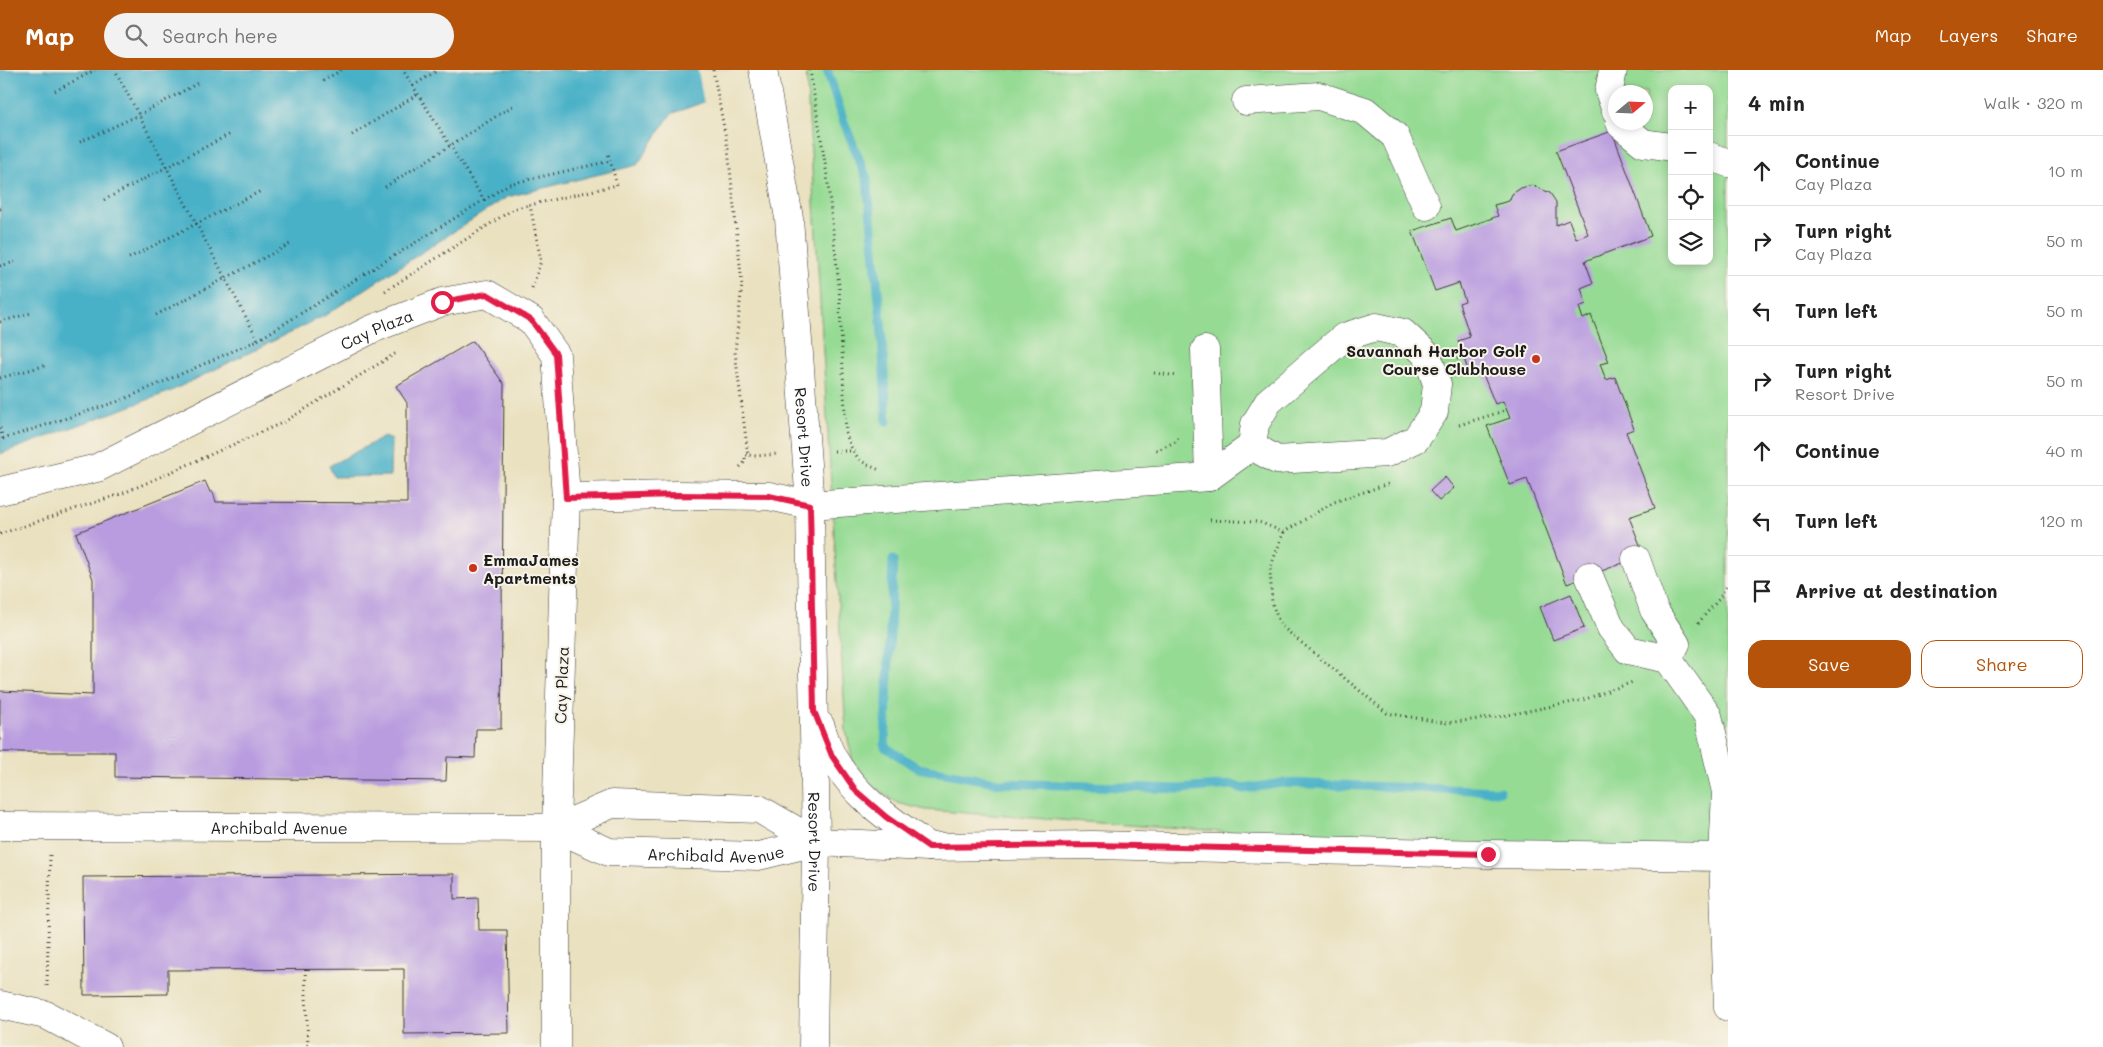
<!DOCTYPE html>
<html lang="en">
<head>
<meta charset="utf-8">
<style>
	:root { --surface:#fff; --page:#f2f2f2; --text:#222; --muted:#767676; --line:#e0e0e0; --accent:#b45309 }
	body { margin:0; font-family:Mali,sans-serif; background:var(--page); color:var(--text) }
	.controls { position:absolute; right:15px; top:15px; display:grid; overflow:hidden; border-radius:10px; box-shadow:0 2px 8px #0003 }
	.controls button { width:45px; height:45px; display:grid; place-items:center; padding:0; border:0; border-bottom:1px solid var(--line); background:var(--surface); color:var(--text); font:25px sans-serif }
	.compass { position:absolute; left:1608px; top:15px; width:45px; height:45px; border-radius:50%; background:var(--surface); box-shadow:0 2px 8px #0003; rotate:71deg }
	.stop { position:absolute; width:15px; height:15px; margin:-11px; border:4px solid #e11d48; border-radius:50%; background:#fff }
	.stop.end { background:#e11d48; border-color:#fff; box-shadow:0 1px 5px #0008 }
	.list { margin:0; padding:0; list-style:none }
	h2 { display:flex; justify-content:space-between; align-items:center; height:65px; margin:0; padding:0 20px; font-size:21px }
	h2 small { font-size:16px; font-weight:400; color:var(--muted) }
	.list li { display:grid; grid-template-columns:32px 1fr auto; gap:15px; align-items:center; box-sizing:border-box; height:70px; padding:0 20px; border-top:1px solid var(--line) }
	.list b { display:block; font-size:19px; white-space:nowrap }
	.list p { margin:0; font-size:16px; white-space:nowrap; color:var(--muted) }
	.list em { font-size:16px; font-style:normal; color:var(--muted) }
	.actions { display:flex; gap:10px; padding:15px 20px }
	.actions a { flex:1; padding:11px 0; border:1px solid var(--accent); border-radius:15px; text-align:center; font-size:18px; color:var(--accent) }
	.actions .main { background:var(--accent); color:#fff }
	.icon { flex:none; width:28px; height:28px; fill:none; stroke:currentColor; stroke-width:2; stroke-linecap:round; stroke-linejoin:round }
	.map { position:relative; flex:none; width:1728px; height:977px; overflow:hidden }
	header { display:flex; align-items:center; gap:30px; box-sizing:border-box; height:70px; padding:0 25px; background:var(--accent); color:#fff }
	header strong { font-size:24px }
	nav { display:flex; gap:28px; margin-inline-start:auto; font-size:18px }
	.search { width:350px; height:45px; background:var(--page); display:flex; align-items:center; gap:12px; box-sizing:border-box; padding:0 18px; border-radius:28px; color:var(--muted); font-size:19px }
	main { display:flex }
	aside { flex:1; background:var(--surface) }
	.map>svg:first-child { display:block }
</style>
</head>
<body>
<header>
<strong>Map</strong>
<div class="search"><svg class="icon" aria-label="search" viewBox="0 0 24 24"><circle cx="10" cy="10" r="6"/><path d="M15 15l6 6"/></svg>Search here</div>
<nav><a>Map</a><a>Layers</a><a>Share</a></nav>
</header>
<main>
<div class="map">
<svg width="1728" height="977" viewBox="0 0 1728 977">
	<rect width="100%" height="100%" fill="#f7f3e8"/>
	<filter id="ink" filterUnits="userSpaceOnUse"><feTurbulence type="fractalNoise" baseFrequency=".02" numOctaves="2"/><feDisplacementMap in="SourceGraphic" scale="10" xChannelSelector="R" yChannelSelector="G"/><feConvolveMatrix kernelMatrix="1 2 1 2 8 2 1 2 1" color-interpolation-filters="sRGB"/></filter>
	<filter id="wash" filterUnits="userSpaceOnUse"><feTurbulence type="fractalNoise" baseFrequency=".0096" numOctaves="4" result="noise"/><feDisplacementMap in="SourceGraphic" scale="20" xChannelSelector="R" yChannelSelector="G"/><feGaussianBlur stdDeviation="1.12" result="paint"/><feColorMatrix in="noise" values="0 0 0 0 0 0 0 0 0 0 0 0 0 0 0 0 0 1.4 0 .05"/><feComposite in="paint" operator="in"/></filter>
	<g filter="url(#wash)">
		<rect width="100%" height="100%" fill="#eae1c0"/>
		<path fill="#96db94" stroke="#597c58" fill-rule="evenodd" d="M806 0H1728V800L926 740 897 733 872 715 853 691 846 661ZM1672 19H1709V191H1672ZM1616 22H1646V52H1616Z"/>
		<g fill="#48b1c7" stroke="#326672">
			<polygon points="0,0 791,0 671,44 637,95 507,127 324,246 169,322 0,384"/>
			<polygon points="384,367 391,370 390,406 334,407 329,396"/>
		</g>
		<polygon fill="#eae1c0" points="698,0 793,0 792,2 704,34"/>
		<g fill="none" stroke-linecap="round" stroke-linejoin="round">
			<g stroke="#48b1c7" stroke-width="9">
				<polyline points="827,0 844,52 867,109 881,251 887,352"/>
				<polyline points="893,490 885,677 918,698 1000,713 1180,719 1232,715 1243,719 1282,713 1500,721"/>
			</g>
		</g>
		<g id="blocks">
			<g fill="#b99cdf">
				<polygon points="1612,61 1651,166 1585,191 1593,213 1581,218 1586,234 1579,237 1583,249 1591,245 1609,292 1600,294 1606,310 1615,307 1634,359 1626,362 1655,438 1629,447 1644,485 1567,514 1527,409 1510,415 1487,356 1510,348 1503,331 1495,334 1482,302 1470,306 1458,271 1470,267 1459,233 1465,231 1459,213 1435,221 1412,161 1451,148 1456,161 1498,146 1494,135 1509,131 1512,124 1521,118 1532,115 1550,123 1556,132 1556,155 1569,150 1576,169 1588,164 1556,81"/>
				<polygon points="473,271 504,314 501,659 476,659 475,688 447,687 446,711 115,707 115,682 0,682 0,621 93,625 93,509 76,463 205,411 210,422 213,422 216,432 407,433 407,333 396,316"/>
				<polygon points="1445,407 1454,418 1439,431 1430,421"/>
				<polygon points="1571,524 1584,558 1553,570 1540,537"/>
				<polygon points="454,804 454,829 478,828 479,860 507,860 509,963 404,964 404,899 168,900 168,924 84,925 83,807"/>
			</g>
		</g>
	</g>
	<g filter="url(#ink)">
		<use href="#blocks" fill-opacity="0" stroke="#3b3a35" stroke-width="1"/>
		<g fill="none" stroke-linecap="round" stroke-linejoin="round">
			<defs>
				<g id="minor">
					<path id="s1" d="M763 0 789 148 810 435 816 772 813 977"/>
					<polyline points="1613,0 1609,21 1616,41"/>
					<polyline points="1246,31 1319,26 1365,41 1395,66 1426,136"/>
					<polyline points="1620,52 1621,55 1643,73 1672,77"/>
					<polyline points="1709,86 1728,93"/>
					<polyline points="1205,280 1209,407"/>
					<path id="s2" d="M0 421 97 398 372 259 442 232 487 224 531 250 556 285 566 427 556 758V977"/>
					<polyline points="566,427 677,425 769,426 810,435 1209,407 1252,376 1255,354 1269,331 1344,267 1376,257 1403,263 1427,285 1437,314 1434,342 1416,369 1387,383 1277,390 1252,376"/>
					<polyline points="1636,489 1654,540 1676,574 1668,589"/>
					<polyline points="1589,506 1611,558 1628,580 1668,589 1708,646 1726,722 1723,787 1728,937"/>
					<path d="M820 655C824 665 827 678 833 688 857 729 891 750 929 777"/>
					<path id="s3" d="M0 756 556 758 612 734 759 739 816 772"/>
					<path id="s4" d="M556 758 609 782 759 786 816 772 929 777 1093 775 1488 784 1728 787"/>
					<polyline points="0,935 46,945 106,977"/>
				</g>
			</defs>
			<use href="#minor" stroke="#3b3a35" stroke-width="29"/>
			<g stroke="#3b3a35" stroke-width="3" stroke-dasharray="1 4" stroke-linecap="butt">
				<polyline points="713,0 728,79 742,214 735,282 748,385 756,386 778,384"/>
				<path d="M810 0 827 105 839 216 846 364C854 386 858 392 880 400"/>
				<polyline points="323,11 341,0"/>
				<polyline points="413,16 438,0"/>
				<polyline points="55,21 95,0"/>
				<polyline points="352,65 418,24"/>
				<polyline points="80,72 139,45 198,13"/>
				<polyline points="385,117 514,35"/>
				<polyline points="104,130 232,63"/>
				<polyline points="484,130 509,114 610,91"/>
				<polyline points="0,139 3,138"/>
				<polyline points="129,188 261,121"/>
				<polyline points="0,196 15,192"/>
				<polyline points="532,218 541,191 530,135 617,115 608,83"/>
				<polyline points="385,221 515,138 530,135"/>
				<polyline points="156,245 292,173"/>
				<polyline points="0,252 31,243"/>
				<polyline points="258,270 484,130 403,0"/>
				<polyline points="1457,289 1464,287"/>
				<polyline points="1154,303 1178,306"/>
				<polyline points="0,308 47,295"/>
				<polyline points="1459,355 1507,340"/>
				<polyline points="0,358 3,369 0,370"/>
				<polyline points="3,369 122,330 258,270 115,0"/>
				<polyline points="1156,380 1175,372 1178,368"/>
				<polyline points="834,381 852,381"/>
				<polyline points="740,397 745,392 745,385 747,385"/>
				<polyline points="1210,450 1259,452 1284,462 1334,432 1391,413"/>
				<polyline points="1284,462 1270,498 1272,533 1280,555 1387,643 1445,653 1498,647 1583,630 1633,612"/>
				<polyline points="0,464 126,422 284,352 398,282"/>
				<polyline points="1698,553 1719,529 1728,514"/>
				<polyline points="305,899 308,977"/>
				<polyline points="47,916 50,785"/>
			</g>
			<use href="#minor" stroke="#fff" stroke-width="28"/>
		</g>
	</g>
	<g fill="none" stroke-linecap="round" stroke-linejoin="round" filter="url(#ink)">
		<polyline stroke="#e11d48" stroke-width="6" points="442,232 487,224 531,250 556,284 566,428 677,425 769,426 810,435 814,641 832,686 856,721 886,747 929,777 1093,775 1488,784"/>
	</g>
	<g fill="#c8321e" stroke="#f7f3e8" stroke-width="2">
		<circle cx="1536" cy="289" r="5"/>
		<circle cx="473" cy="498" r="5"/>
	</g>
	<g text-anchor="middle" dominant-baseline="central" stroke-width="4" stroke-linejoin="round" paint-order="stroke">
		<g font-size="16" fill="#1c1c1c" stroke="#f7f3e8">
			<text stroke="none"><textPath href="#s2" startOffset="412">Cay Plaza</textPath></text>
			<text stroke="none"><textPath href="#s1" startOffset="370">Resort Drive</textPath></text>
			<text transform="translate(561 615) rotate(-88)">Cay Plaza</text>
			<text stroke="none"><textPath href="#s3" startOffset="279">Archibald Avenue</textPath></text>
			<text stroke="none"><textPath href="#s1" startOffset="775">Resort Drive</textPath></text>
			<text stroke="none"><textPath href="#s4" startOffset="165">Archibald Avenue</textPath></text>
		</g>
		<g font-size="16" font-weight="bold" fill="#1c1c1c" stroke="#f7f3e8" text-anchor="end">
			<text x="1526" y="280">Savannah Harbor Golf<tspan x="1526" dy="18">Course Clubhouse</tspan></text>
			<text x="483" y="489" text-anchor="start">EmmaJames<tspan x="483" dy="18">Apartments</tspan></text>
		</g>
	</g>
</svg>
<div class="controls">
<button>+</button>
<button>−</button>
<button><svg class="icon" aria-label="locate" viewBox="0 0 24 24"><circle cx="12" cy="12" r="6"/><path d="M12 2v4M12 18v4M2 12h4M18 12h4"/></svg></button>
<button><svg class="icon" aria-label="layers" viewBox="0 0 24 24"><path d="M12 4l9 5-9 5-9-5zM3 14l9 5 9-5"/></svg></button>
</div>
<svg class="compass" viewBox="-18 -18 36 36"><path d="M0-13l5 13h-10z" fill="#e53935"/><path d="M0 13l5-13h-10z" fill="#767676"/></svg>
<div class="stop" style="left:442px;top:232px"></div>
<div class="stop end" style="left:1488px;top:784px"></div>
</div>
<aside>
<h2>4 min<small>Walk · 320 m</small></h2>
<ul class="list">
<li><svg class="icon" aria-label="ahead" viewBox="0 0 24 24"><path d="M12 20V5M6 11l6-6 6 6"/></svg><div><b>Continue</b><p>Cay Plaza</p></div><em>10 m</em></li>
<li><svg class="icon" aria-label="right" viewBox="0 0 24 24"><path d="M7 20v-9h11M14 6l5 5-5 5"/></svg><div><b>Turn right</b><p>Cay Plaza</p></div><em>50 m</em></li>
<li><svg class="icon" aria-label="left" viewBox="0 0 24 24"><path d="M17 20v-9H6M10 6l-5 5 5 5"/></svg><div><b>Turn left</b></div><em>50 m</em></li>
<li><svg class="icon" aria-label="right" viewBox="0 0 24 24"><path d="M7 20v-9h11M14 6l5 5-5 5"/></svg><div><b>Turn right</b><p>Resort Drive</p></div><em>50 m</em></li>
<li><svg class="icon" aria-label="ahead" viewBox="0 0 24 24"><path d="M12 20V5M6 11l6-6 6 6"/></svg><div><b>Continue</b></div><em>40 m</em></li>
<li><svg class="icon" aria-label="left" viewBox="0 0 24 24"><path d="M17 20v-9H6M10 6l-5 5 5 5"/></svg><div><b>Turn left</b></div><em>120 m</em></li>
<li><svg class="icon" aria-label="arrive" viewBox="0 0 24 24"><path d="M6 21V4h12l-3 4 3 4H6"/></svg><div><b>Arrive at destination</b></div></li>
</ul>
<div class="actions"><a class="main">Save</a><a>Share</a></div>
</aside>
</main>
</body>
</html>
